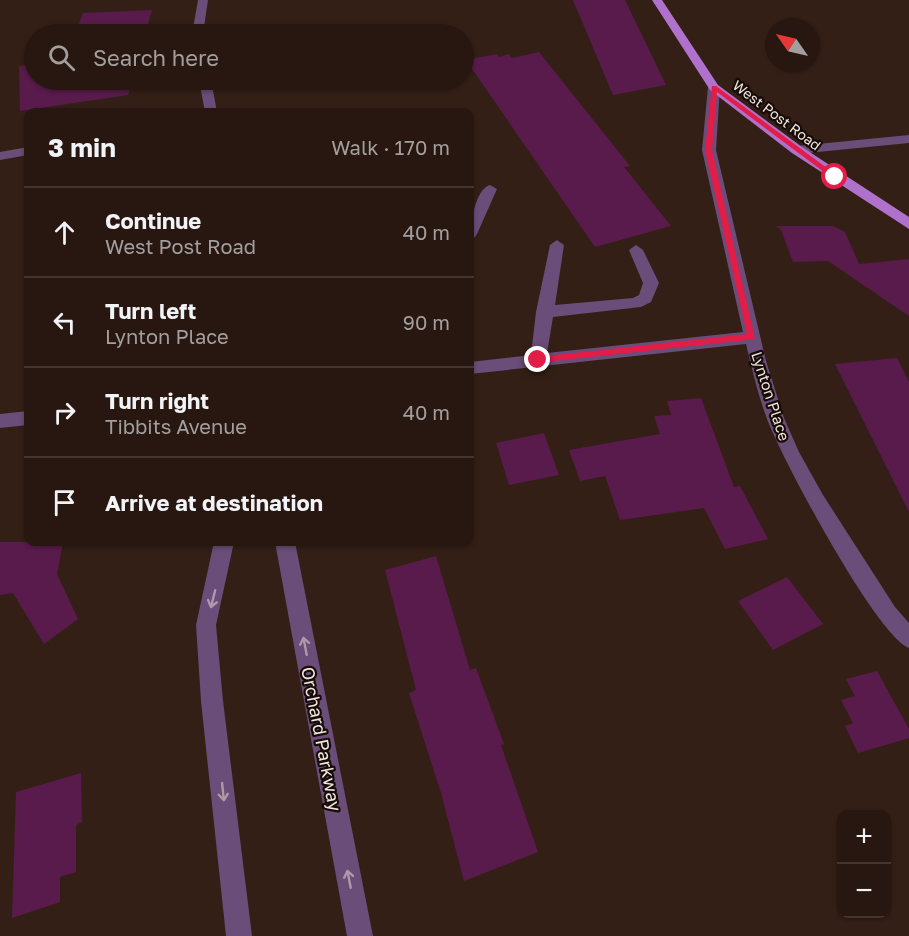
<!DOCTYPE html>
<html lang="en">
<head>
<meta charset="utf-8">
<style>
	:root { --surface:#271710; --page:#33241e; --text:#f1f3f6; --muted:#a49f9f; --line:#433630 }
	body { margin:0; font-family:"Golos Text",sans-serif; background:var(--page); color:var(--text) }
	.controls { position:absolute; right:18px; bottom:18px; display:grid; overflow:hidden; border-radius:12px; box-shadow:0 2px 4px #0004 }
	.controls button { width:54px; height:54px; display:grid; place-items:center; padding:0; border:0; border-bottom:2px solid var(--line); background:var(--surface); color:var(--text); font:30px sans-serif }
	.compass { position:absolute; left:765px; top:18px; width:54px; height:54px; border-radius:50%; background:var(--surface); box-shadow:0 2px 4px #0004; rotate:304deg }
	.stop { position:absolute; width:18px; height:18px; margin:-14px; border:4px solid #e11d48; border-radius:50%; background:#fff }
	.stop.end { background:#e11d48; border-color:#fff; box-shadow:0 2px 6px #0008 }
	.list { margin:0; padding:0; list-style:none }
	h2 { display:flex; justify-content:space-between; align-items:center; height:78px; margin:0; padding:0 24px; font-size:26px }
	h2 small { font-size:20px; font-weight:400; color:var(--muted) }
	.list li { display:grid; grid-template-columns:39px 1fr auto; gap:18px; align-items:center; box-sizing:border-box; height:90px; padding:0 24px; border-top:2px solid var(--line) }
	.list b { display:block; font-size:22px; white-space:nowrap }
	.list p { margin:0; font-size:20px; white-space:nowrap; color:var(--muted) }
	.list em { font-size:20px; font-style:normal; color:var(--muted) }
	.icon { flex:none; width:33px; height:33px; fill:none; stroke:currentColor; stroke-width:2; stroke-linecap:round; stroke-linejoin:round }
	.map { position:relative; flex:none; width:909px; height:936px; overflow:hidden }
	.search { position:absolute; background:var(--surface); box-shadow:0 2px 4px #0004; left:24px; top:24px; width:450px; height:66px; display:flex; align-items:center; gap:15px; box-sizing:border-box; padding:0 21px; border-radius:33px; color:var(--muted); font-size:22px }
	.panel { position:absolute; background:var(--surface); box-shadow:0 2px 4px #0004; left:24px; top:108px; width:450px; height:438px; border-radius:12px }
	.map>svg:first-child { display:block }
</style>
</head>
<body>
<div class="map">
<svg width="909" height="936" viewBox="0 0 909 936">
	<rect width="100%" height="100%" fill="#341f16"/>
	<g fill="#591b4c">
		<polygon points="573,0 625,0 666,85 613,95"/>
		<polygon points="152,10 145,34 75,34 83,13"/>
		<polygon points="539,52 630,166 624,167 671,226 595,247 466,60 497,54 499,57 509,54 512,58"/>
		<polygon points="34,64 34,80 132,80 128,95 20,111 19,66"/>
		<polygon points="776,226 833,226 845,232 859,264 909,259 909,316 828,261 793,262 781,230"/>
		<polygon points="897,358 909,382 909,512 835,364"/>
		<polygon points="701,398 734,487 740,486 768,539 725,549 704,508 620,520 605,476 580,481 569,450 660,434 654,416 671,415 667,401"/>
		<polygon points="544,433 559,475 509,485 496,443"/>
		<polygon points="0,542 63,542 57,574 78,619 44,644 13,593 0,595"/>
		<polygon points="436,556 470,670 476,668 504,744 501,745 538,852 464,881 441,793 409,693 416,690 385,570"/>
		<polygon points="787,577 823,624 773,650 738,601"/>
		<polygon points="877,671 909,729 909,738 858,753 845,726 853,723 841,700 855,696 846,679"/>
		<polygon points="81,773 82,822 76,825 76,872 60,877 60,902 12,918 16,792"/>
	</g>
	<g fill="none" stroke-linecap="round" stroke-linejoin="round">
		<g fill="#6a4d78" fill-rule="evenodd">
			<polygon points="198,0 208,0 203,34 192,34"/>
			<polygon points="199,80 211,80 217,112 205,112"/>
			<path d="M714 83 720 87 716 150 766 361 784 418 799 452 823 495 895 607 909 623V648C876 635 782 459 767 419 758 395 752 369 746 344L470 374V362L531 355 536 312 550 245 557 240 564 245 555 305 633 298 639 295 643 283 629 250 636 245 643 250 659 283 651 302 641 307 553 317 547 353 743 332 702 150 708 87Z"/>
			<polygon points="909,135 909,143 797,154 790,150 797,146"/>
			<polygon points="28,147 28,155 0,160 0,152"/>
			<path d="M490 185 497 189 477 234 475 237 470 239C470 225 475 189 490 185Z"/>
			<polygon points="28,411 28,425 0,428 0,414"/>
			<polygon points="214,542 234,542 216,625 223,701 252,936 226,936 201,701 196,625"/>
			<polygon points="275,542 295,542 373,936 347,936"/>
		</g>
		<polygon fill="#af71cb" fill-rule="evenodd" points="652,0 662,0 718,85 802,147 909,217 909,229 792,153 710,90"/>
	</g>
	<defs><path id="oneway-shaft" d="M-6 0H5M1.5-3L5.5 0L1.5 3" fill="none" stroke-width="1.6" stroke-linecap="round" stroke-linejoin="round" transform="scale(1.5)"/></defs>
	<g stroke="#ae98aa">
		<use href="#oneway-shaft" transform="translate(213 599) rotate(104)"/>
		<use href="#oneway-shaft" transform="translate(305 646) rotate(-101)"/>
		<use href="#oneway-shaft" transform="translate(223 792) rotate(84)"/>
		<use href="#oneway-shaft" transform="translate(349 879) rotate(-101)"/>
	</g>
	<polygon fill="#e11d48" points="712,86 716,86 839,177 832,178 717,92 712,150 755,339 535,363 533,360 538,357 747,334 705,150"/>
	<g text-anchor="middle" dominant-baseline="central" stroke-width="4.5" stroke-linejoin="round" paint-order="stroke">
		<g font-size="14" fill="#f2e3dd" stroke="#150c08">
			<text transform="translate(777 115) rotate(37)">West Post Road</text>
		</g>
		<g font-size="15" fill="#f2e3dd" stroke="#150c08">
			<text transform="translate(771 396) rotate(72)">Lynton Place</text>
		</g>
		<g font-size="18" fill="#f2e3dd" stroke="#150c08">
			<text transform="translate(322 739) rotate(79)">Orchard Parkway</text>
		</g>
	</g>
</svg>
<div class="controls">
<button>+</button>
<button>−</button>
</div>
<svg class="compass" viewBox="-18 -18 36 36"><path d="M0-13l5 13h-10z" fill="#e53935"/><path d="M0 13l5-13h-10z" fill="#a49f9f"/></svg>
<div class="stop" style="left:835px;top:177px"></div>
<div class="stop end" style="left:538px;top:360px"></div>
<div class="search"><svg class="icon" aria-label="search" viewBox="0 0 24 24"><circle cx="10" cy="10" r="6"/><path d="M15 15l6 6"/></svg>Search here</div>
<section class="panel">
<h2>3 min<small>Walk · 170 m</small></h2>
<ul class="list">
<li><svg class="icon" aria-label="ahead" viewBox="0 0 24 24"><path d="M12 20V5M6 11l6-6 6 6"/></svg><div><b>Continue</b><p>West Post Road</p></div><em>40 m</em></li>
<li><svg class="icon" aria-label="left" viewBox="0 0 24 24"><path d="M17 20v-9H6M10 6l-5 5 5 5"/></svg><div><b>Turn left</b><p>Lynton Place</p></div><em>90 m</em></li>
<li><svg class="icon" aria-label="right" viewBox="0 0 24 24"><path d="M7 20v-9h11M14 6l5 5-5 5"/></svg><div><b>Turn right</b><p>Tibbits Avenue</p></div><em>40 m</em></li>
<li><svg class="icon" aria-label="arrive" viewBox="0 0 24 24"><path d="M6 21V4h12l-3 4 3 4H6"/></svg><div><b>Arrive at destination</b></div></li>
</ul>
</section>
</div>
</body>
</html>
